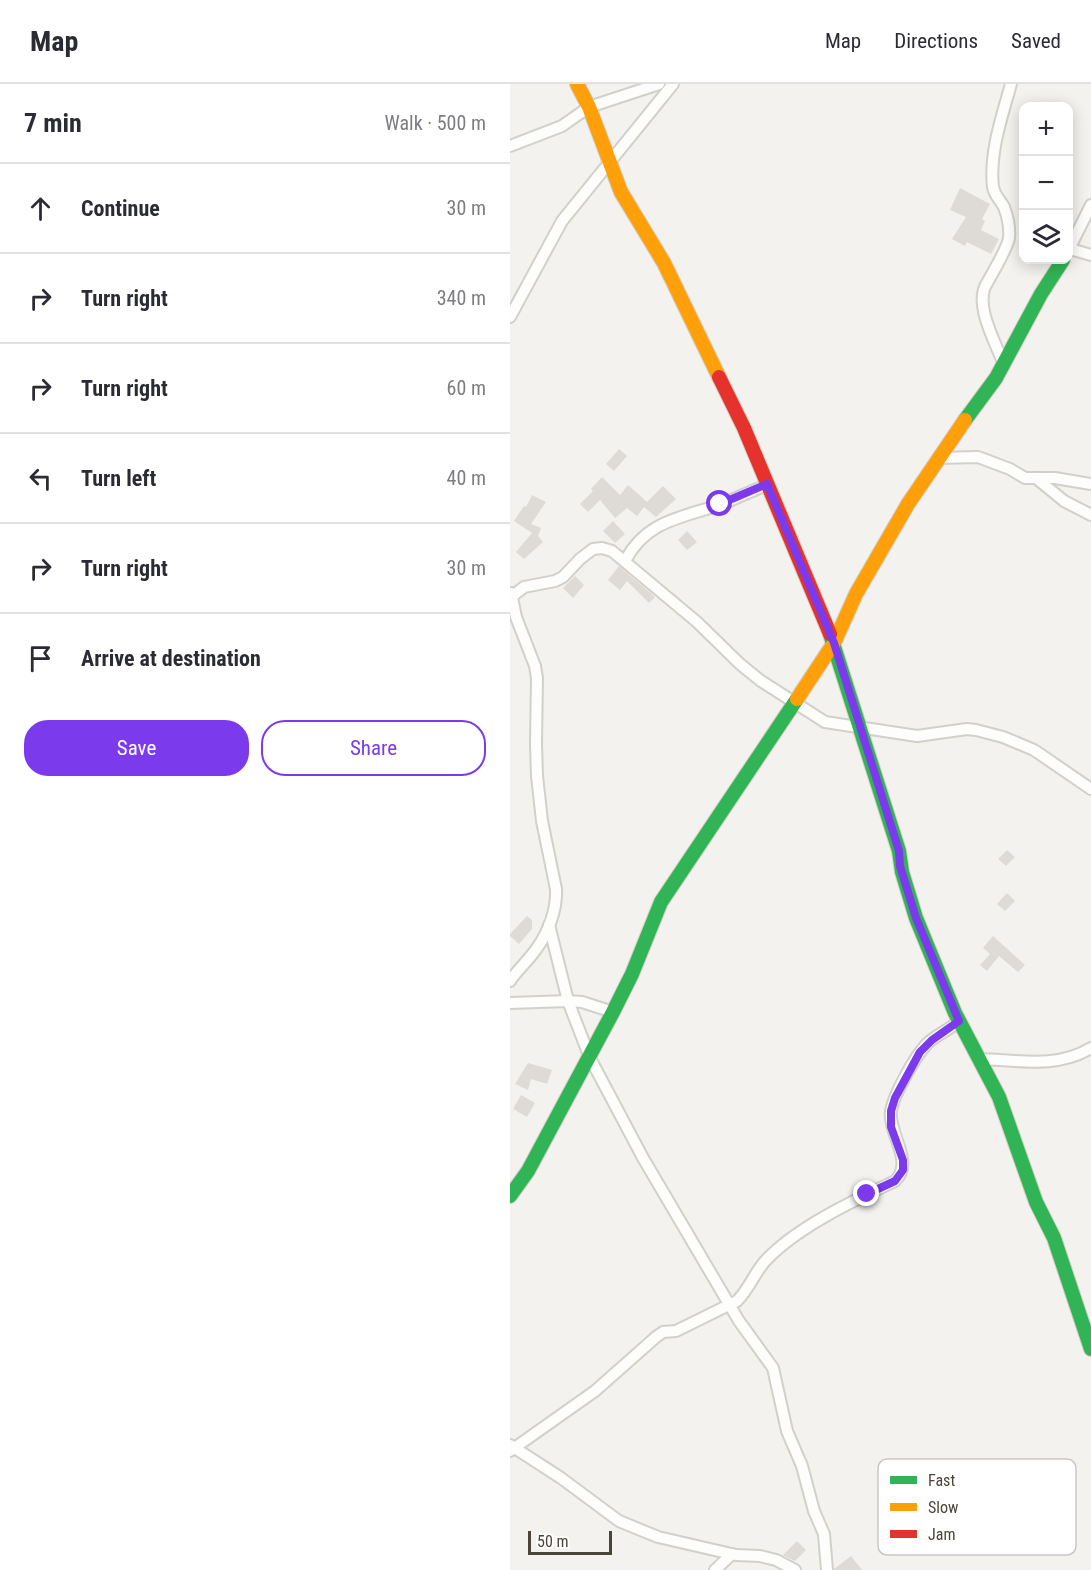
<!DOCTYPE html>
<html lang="en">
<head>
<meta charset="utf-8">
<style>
	:root { --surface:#fff; --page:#f7f7f7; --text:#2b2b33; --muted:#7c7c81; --line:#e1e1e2; --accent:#7c3aed }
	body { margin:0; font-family:"Roboto Condensed",sans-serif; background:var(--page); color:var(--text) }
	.controls { position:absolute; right:18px; top:18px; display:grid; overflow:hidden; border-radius:12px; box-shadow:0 3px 15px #0003 }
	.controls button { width:54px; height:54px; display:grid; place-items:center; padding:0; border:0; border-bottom:2px solid var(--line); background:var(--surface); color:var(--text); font:30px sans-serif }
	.scale { position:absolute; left:18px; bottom:15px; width:84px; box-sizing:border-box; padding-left:6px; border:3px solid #4b4439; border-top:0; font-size:16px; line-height:21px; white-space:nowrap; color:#4b4439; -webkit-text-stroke:4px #fff; paint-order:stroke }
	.stop { position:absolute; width:18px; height:18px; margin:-14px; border:4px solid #7c3aed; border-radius:50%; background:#fff }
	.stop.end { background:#7c3aed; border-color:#fff; box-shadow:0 2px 6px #0008 }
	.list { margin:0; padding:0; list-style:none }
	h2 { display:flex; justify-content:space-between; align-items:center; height:78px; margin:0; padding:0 24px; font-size:26px }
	h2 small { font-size:20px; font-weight:400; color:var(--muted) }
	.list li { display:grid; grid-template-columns:39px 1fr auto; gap:18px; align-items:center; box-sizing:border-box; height:90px; padding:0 24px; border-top:2px solid var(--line) }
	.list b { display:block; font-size:22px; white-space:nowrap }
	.list em { font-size:20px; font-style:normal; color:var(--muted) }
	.actions { display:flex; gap:12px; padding:18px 24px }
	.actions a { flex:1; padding:14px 0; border:2px solid var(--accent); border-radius:24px; text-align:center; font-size:21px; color:var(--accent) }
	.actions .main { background:var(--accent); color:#fff }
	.icon { flex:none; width:33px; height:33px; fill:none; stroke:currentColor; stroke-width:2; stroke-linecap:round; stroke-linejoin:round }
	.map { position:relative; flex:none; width:581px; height:1486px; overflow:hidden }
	header { display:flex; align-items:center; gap:36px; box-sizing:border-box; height:84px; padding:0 30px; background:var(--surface); border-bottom:2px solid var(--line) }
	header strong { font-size:28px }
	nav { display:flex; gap:33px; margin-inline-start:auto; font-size:21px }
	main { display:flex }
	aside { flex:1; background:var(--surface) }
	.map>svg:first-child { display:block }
</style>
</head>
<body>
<header>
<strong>Map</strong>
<nav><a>Map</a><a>Directions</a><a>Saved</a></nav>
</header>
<main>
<aside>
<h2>7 min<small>Walk · 500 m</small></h2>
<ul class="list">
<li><svg class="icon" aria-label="ahead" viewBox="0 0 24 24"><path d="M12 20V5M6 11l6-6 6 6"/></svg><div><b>Continue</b></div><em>30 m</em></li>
<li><svg class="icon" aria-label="right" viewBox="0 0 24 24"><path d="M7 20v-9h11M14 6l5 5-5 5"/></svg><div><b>Turn right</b></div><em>340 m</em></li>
<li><svg class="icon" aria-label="right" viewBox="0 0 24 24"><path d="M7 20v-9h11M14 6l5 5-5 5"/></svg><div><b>Turn right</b></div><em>60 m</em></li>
<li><svg class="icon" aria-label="left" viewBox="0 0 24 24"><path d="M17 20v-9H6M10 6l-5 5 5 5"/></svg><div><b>Turn left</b></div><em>40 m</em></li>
<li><svg class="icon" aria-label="right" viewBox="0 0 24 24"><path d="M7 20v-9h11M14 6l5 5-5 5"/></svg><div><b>Turn right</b></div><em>30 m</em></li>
<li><svg class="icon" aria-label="arrive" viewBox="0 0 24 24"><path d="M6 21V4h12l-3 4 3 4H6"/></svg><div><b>Arrive at destination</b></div></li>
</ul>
<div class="actions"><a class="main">Save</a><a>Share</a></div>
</aside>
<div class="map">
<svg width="581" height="1486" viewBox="0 0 581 1486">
	<rect width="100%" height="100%" fill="#f4f2ee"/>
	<g fill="#dedbd6">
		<polygon points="450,104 480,120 472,135 475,137 471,146 489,155 481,170 457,158 455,162 442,155 456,133 440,126"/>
		<polygon points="109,365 117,372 104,387 96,380"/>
		<polygon points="92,393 110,411 118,401 137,418 153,402 166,415 146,433 134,423 127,432 117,424 105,434 90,416 78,428 70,420 83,407 81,405"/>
		<polygon points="22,411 36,418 21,440 31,444 28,452 33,458 14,475 6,468 22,449 4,437 14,422 16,423"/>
		<polygon points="103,437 115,450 105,459 93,447"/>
		<polygon points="177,447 187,458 177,466 168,456"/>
		<polygon points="109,482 145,513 139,519 117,497 110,506 98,496"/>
		<polygon points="65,492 74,501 63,514 53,504"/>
		<polygon points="497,766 505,773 496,782 488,775"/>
		<polygon points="497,809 505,817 495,827 487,820"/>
		<polygon points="17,832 22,836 22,845 9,860 0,852 0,850"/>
		<polygon points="483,852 515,881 508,888 489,872 477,887 470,881 480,870 473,864"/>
		<polygon points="18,979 42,986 37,1000 21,995 18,1006 5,1000"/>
		<polygon points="11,1011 25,1019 17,1033 3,1025"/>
		<polygon points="287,1457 296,1466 285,1477 273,1471"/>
		<polygon points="341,1472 352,1486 324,1486 324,1485"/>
	</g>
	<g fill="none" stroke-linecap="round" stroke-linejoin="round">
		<defs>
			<g id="street">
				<polyline points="0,62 52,42 79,23 149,0"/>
				<polyline points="560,165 581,171"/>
				<polyline points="558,167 581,121"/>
				<polyline points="0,233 52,137 163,0"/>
				<path d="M494 281C486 259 463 220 477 199 482 190 498 163 499 154 500 144 497 131 494 123 490 115 485 113 483 103 479 70 492 32 501 0"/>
				<polyline points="428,374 468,373 500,385 515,394 545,394 581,400"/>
				<polyline points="526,394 554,417 581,431"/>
				<path d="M115 477C136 437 170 434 209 421 225 415 241 407 257 401"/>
				<polyline points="0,514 14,503 45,497 53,493 70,475 83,465 92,464 102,467 187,538 230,580 251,597 315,638 407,652 457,645 466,646 493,653 524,666 581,705"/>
				<polyline points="39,841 58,917 80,974 133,1074 229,1237 263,1284 277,1347 292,1382 304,1427 314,1450 317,1486"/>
				<path d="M0 897C8 885 19 876 27 864 39 847 47 825 46 805L32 737 27 692 26 659 27 594 25 582 6 533 1 509"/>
				<polyline points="0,919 58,917 72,918 103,928"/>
				<path d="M469 975C507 976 547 985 581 964"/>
				<polyline points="0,1361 51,1394 109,1437 148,1453 226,1471 250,1472 266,1476 285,1486"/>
				<path d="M0 1367 85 1307 146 1253 153 1248 166 1247 227 1217C240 1204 245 1187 257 1175 289 1142 343 1117 385 1097 405 1078 378 1050 381 1027 384 1010 406 970 419 958 428 950 439 946 449 937"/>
				<polyline points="205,1486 222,1470"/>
			</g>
			<g id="fast">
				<polyline points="455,336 486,294 531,210 553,176"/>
				<polyline points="320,550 389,767 392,788 406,834 445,929 489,1013 526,1118 544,1154 581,1265"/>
				<polyline points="0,1112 18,1087 103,928 122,890 151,818 287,615"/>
			</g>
			<g id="slow">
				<polyline points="67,0 79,23 111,108 154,179 209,293"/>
				<polyline points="287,615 324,559 346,510 398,420 455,336"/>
			</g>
			<polyline id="jam" points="209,293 234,344 320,550"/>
		</defs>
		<use href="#street" stroke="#d2d0cb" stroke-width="14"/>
		<use href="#fast" stroke="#d3cfc5" stroke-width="16"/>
		<use href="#slow" stroke="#d3cfc5" stroke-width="16"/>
		<use href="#jam" stroke="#d3cfc5" stroke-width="16"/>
		<use href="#street" stroke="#fdfdfc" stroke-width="10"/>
		<use href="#fast" stroke="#30b455" stroke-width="14"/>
		<use href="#slow" stroke="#ff9f0a" stroke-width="14"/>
		<use href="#jam" stroke="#e5322d" stroke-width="14"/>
	</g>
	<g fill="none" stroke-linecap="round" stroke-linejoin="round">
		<polyline stroke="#7c3aed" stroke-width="8" points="210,420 257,400 324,559 389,767 390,782 406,834 449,937 422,956 410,968 385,1014 381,1027 381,1043 393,1076 393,1086 385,1097 357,1110"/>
	</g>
	<rect x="368" y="1375" width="198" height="96" rx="9" fill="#fff" stroke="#c9c7c4" stroke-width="1.5"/>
	<rect x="380" y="1392" width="27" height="8" fill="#30b455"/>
	<rect x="380" y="1419" width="27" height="8" fill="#ff9f0a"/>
	<rect x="380" y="1446" width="27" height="8" fill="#e5322d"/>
	<g font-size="16" fill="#4b4439">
		<text x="418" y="1402">Fast</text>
		<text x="418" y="1429">Slow</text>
		<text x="418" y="1456">Jam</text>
	</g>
</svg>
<div class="controls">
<button>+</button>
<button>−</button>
<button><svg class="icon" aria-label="layers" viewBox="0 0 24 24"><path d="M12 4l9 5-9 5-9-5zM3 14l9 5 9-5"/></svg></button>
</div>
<div class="scale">50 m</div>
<div class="stop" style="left:210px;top:420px"></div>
<div class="stop end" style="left:357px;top:1110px"></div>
</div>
</main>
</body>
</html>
